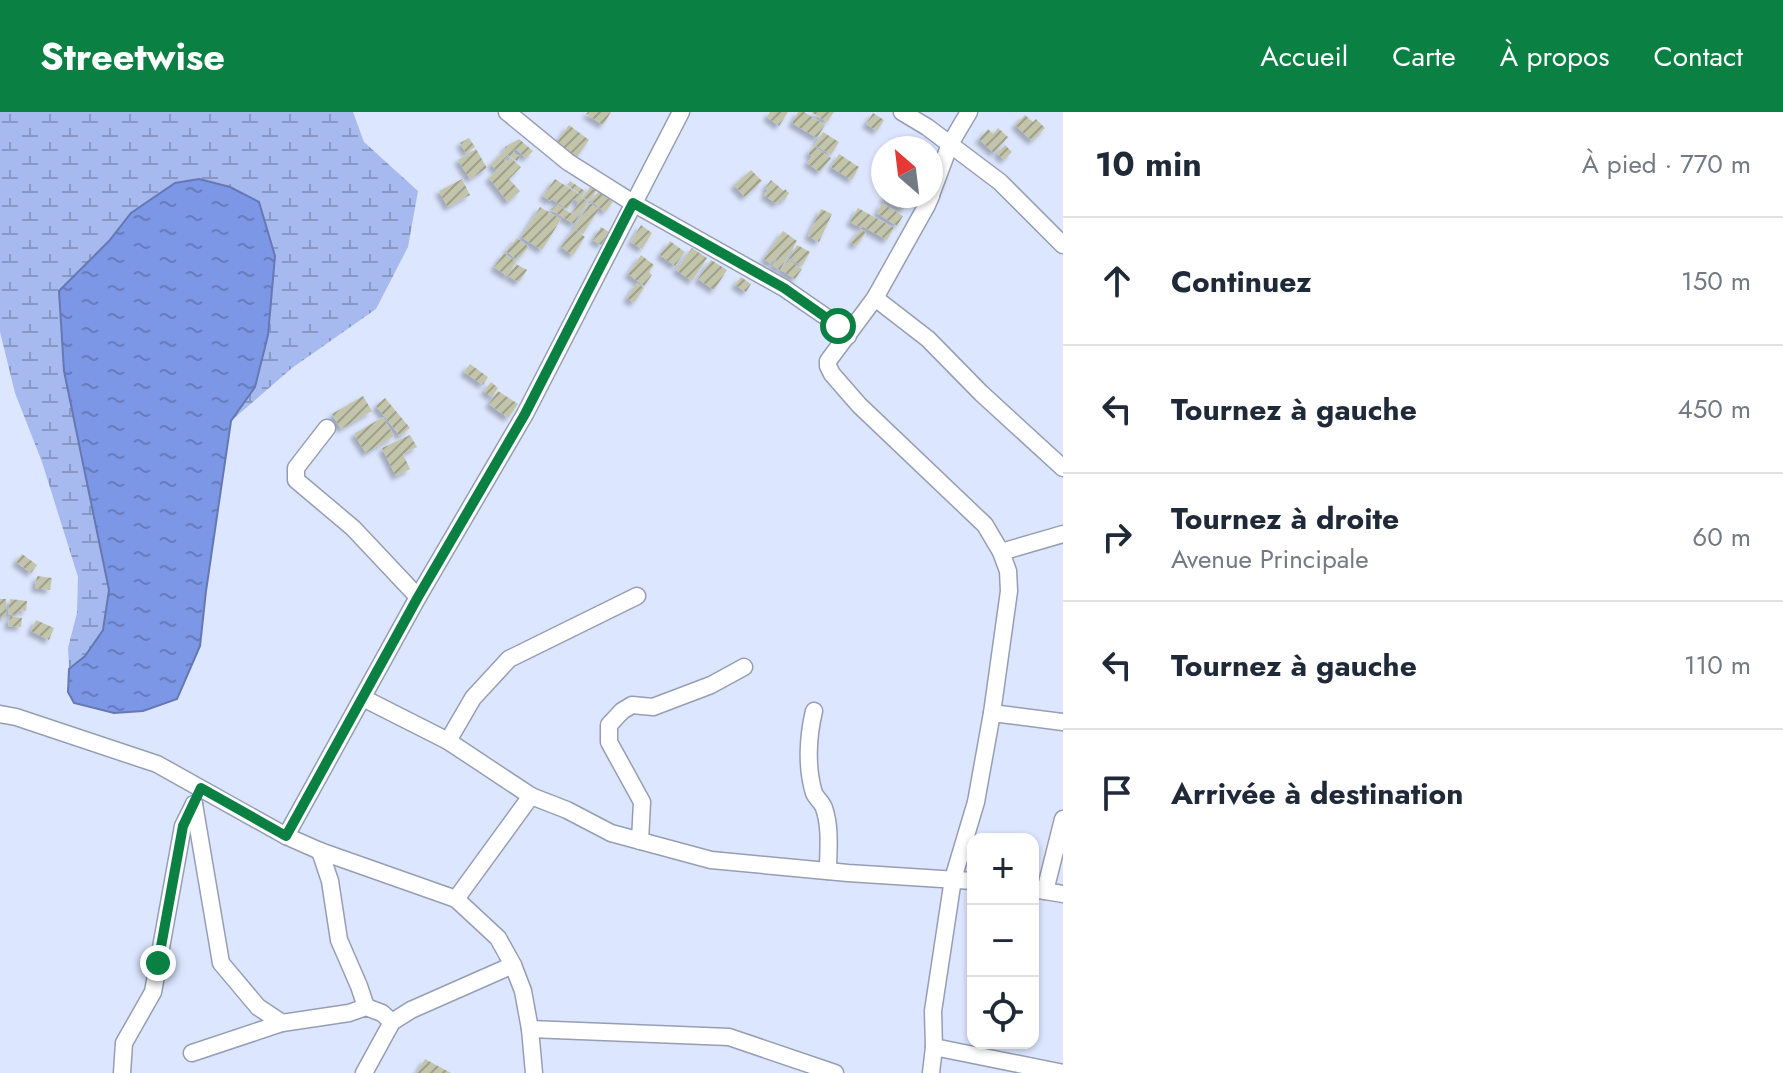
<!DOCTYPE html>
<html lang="fr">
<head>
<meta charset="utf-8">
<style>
	:root { --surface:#fff; --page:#f2f2f3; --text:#1f2937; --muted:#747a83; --line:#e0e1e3; --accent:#0b8043 }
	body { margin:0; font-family:Jost,sans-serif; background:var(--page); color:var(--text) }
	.controls { position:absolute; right:24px; bottom:24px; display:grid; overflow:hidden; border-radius:16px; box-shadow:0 2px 6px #0004 }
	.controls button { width:72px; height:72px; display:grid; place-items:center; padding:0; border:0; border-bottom:2px solid var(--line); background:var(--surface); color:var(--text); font:40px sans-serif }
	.compass { position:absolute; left:871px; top:24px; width:72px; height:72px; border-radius:50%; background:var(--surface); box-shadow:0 2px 6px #0004; rotate:332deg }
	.stop { position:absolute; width:24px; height:24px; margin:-18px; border:6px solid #0b8043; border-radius:50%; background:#fff }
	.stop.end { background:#0b8043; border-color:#fff; box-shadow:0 2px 8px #0008 }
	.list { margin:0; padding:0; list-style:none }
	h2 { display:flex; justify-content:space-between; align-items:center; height:104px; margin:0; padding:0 32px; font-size:34px }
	h2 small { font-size:26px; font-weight:400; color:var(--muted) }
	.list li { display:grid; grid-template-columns:52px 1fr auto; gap:24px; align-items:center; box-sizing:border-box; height:128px; padding:0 32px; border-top:2px solid var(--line) }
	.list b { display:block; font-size:30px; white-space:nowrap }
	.list p { margin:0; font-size:26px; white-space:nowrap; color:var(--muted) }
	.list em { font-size:26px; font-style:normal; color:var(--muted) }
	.icon { flex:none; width:44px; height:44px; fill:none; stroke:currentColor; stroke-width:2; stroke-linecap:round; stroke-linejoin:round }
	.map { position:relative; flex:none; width:1063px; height:961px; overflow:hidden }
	header { display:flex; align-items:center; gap:48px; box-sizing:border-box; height:112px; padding:0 40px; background:var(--accent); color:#fff }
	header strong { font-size:38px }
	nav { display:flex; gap:44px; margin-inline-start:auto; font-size:28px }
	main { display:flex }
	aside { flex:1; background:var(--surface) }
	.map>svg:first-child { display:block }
</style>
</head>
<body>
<header>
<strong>Streetwise</strong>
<nav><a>Accueil</a><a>Carte</a><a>À propos</a><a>Contact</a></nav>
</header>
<main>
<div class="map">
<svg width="1063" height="961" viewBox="0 0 1063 961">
	<defs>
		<pattern id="wetland-marsh" width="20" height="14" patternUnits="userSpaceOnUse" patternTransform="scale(2)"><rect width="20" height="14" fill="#a7baef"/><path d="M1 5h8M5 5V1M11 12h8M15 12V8" fill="none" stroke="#8898c3"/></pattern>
		<pattern id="water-ripples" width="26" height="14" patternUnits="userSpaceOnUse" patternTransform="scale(2)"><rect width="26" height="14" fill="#7d97e7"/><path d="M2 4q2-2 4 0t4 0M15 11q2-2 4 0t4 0" fill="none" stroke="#677cbc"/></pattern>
		<pattern id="building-hatch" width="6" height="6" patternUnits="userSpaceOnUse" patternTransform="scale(2)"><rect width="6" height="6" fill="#c3c5ab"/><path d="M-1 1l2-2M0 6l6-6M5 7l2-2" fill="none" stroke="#9fa08c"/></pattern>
		<filter id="shadow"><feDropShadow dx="-4" dy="4" stdDeviation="2" flood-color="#0004"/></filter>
	</defs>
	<rect width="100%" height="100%" fill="#dce6fe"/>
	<polygon fill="url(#wetland-marsh)" points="0,0 353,0 364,30 418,79 408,135 376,197 292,256 231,309 255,275 131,101 109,129 60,179 96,412 109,478 103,517 85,544 69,556 68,536 77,501 78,465 42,350 15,281 0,220"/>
	<polygon fill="url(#water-ripples)" stroke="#6578b3" stroke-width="2" points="199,67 230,75 259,90 275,144 268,223 255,275 231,309 206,479 200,534 177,587 143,599 114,601 74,591 68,580 69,557 85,544 103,518 109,478 64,259 59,179 109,129 131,101 175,71"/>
	<g fill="url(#building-hatch)" filter="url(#shadow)">
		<polygon points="588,0 611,0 603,13 586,2"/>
		<polygon points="770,0 788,0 779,14 767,5"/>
		<polygon points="798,0 804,0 825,13 817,26 792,11"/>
		<polygon points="811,0 834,0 827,10"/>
		<polygon points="873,1 884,8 877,19 866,12"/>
		<polygon points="1025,3 1033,10 1036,7 1045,16 1032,29 1015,13"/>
		<polygon points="569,13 589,28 577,45 557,30"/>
		<polygon points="998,16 1008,25 994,41 979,27 988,17 993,22"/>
		<polygon points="823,20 839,30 831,43 815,33"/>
		<polygon points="469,26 475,35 466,41 460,31"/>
		<polygon points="519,27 533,39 526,46 516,37 513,39 516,44 519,43 520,45 517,49 508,43 504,48 507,50 511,46 521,55 509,67 520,79 508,90 489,66 504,52 496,58 491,52 505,38 505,35"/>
		<polygon points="1005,33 1012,40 1004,48 997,41"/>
		<polygon points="814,34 831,46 820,60 807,51 812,44 808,42"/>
		<polygon points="476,37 487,56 470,67 458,48"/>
		<polygon points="839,42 859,55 852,68 831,55"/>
		<polygon points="751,58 762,69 745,85 734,73"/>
		<polygon points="462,67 470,83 448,95 439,79"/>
		<polygon points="555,67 578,82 579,81 567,73 570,69 585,79 581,85 588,90 574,112 551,98 556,92 572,102 579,90 574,87 567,97 552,87 550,89 543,84"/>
		<polygon points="771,68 784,79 785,77 789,81 784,89 781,87 777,92 764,83 768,78 765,76"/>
		<polygon points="591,74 597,78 589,89 583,85"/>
		<polygon points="599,79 613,90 605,100 591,89"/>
		<polygon points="885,84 911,84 903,98 883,88"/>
		<polygon points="590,91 599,97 583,122 574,116"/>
		<polygon points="882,91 903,104 897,114 877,101"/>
		<polygon points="540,95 549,100 548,103 550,101 561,107 542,138 521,125"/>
		<polygon points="858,96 894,116 887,128 862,114 861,116 850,110"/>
		<polygon points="821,97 832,102 819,130 808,124"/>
		<polygon points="641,113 652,121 642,137 631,130"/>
		<polygon points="601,115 609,120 601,133 593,128"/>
		<polygon points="574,117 585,125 573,143 561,135"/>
		<polygon points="861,117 866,121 856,134 851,130"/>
		<polygon points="783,119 797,129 780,158 773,154 784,134 772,152 764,147"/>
		<polygon points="517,126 529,135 517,148 506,139"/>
		<polygon points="670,129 685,140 675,154 660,143"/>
		<polygon points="797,133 810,140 802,154 789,147"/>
		<polygon points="692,136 707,146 692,169 676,158"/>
		<polygon points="504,141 516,150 507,164 494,155"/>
		<polygon points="641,143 654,153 649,160 652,163 644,174 628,162"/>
		<polygon points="711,148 727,158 714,178 698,167"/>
		<polygon points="788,148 802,157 795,167 781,158"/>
		<polygon points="516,152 527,158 519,170 508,164"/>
		<polygon points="741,165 751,172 746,180 735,173"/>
		<polygon points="637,171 644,176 634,191 627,186"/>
		<polygon points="470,252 488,265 483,273 464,260"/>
		<polygon points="491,270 498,276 492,285 484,279"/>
		<polygon points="498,279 518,292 508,306 489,292"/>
		<polygon points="363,284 372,299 341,317 332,302"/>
		<polygon points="385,286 410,316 400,324 376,294"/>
		<polygon points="383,305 394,324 366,341 354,322"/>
		<polygon points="410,323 417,335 403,342 410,357 396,364 382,336"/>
		<polygon points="22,442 37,453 31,461 16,450"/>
		<polygon points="37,464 52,466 50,478 35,476"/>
		<rect x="0" y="487" width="6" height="18"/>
		<polygon points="10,487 27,489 26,499 19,498 18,503 8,502"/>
		<polygon points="10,504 22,506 21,515 8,514"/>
		<polygon points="36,508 54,516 49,528 31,519"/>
		<polygon points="425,947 451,961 417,961"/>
	</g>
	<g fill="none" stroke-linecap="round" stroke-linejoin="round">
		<defs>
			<g id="minor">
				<polyline points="507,0 568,50 633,91 784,176 829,207 848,224"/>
				<polyline points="902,0 927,15 1000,70 1063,133"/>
				<polyline points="931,83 950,32 969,0"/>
				<polyline points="931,84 927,93 875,186 828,249 828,254 832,262 859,293 985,413 1001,440 1008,459 1009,479 992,601 976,690 953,767 933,899 934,935 931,961"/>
				<polyline points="875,186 928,227 981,281 1063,356"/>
				<polyline points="327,316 296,356 296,368 353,416 418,485"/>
				<polyline points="1001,440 1063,422"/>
				<polyline points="363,586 448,629 531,684"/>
				<path d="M814 599C808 624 806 655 814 681 816 686 822 690 824 696 831 716 828 739 828 759"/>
				<polyline points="992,601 1063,610"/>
				<polyline points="0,602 16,605 157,652 286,724 320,739 456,787 498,826 513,853 523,879 530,917 534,961"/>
				<polyline points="448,629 473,586 509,547 637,484"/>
				<polyline points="194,692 221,851 258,895 282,911 349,901 366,895 382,901 392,910"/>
				<polyline points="286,724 418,485 525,302 681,0"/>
				<polyline points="640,729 642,690 609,630 609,613 622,599 632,593 653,595 711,573 744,555"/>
				<polyline points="320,739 330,769 339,828 359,874 366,895"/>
				<polyline points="1033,777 1063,782"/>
				<polyline points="1045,779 1063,707"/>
				<polyline points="456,787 531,684 567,698 611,721 711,748 848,761 973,769"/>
				<polyline points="530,917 729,925 835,961"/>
				<polyline points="934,935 1063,961"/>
				<polyline points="192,941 282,911"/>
				<polyline points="122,961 124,931 153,880 183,714 194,692"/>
				<polyline points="364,961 392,910 411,898 513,853"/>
			</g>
		</defs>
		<use href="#minor" stroke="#969eb4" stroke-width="19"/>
		<use href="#minor" stroke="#fff" stroke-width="16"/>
	</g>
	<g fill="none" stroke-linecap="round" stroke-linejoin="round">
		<polyline stroke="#0b8043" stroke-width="10" points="158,851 183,714 201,676 286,724 418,485 525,302 633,91 784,176 838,214"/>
	</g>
</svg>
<div class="controls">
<button>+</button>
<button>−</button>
<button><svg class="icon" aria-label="locate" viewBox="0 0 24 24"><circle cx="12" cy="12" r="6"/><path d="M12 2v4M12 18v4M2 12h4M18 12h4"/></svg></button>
</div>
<svg class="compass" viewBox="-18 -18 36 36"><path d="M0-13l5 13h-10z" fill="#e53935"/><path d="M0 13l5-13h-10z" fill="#747a83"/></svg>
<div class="stop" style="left:838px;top:214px"></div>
<div class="stop end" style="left:158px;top:851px"></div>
</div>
<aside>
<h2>10 min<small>À pied · 770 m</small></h2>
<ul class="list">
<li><svg class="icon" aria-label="ahead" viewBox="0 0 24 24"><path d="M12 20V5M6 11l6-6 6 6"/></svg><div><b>Continuez</b></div><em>150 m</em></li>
<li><svg class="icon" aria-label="left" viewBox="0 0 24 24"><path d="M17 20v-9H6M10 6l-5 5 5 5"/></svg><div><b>Tournez à gauche</b></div><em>450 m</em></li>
<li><svg class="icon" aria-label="right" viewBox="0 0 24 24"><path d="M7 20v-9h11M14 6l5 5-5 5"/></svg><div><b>Tournez à droite</b><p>Avenue Principale</p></div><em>60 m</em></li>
<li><svg class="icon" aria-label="left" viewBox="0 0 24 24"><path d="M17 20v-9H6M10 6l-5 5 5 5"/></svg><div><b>Tournez à gauche</b></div><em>110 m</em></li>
<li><svg class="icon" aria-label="arrive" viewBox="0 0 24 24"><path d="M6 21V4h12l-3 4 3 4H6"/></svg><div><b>Arrivée à destination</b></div></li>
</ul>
</aside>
</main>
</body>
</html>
